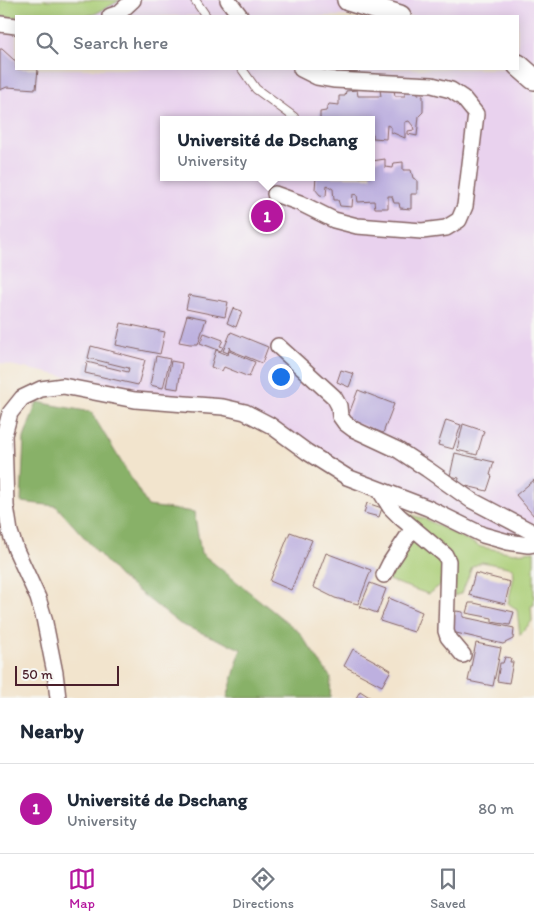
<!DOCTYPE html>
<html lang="en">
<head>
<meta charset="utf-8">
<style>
	:root { --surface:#fff; --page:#f2f2f3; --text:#1f2937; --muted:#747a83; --line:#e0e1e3; --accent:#b5179e }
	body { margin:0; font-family:Itim,sans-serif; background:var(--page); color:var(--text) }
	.scale { position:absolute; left:15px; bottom:12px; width:104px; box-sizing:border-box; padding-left:5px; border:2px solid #4a1f2b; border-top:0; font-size:14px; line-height:18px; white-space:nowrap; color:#4a1f2b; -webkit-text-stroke:4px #f6f6f2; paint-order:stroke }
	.you { position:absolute; left:280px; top:376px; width:18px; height:18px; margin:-12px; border:4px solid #fff; border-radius:50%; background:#1a73e8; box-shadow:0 0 0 8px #1a73e833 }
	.badge { display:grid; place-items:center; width:32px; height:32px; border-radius:50%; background:var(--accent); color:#fff; font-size:16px; font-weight:700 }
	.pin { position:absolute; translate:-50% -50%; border:2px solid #fff; box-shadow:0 1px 5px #0006 }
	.popup { position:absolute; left:160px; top:116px; width:215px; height:65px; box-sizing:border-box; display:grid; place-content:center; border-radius:0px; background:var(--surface); filter:drop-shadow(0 1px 4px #0005); font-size:16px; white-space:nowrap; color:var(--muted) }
	.popup b { font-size:19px; color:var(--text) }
	.popup::after { content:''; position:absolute; left:50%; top:100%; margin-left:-10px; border:10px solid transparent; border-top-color:var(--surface) }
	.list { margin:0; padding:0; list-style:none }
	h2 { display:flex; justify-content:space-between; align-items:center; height:65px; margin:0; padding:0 20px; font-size:21px }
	h2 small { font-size:16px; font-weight:400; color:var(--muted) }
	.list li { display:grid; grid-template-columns:32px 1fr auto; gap:15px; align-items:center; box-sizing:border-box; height:90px; padding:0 20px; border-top:1px solid var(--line) }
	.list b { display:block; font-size:19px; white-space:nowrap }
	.list p { margin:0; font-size:16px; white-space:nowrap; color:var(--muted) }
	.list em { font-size:16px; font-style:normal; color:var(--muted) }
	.icon { flex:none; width:28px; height:28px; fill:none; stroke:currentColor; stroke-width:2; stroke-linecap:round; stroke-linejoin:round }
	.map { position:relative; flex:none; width:534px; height:698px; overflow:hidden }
	.search { position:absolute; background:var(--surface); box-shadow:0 2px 12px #0003; left:15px; right:15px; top:15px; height:55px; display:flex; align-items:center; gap:12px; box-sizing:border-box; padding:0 18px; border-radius:0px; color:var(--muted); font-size:19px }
	.sheet { height:155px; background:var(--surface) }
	nav { display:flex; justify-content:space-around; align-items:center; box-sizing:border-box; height:70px; border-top:1px solid var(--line); background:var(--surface); font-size:14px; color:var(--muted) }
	nav a { display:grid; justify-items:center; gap:2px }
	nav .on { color:var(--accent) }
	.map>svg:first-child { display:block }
</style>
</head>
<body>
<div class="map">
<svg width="534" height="698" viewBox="0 0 534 698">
	<rect width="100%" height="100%" fill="#f6f6f2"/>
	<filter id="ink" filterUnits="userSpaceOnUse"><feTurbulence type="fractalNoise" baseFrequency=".02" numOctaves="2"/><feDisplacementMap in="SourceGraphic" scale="10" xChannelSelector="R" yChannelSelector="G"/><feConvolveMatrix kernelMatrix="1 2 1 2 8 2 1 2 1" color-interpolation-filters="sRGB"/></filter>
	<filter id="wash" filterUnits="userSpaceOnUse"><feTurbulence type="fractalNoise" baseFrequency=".0096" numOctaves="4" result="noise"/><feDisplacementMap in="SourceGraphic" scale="20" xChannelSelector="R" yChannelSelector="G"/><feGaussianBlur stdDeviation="1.12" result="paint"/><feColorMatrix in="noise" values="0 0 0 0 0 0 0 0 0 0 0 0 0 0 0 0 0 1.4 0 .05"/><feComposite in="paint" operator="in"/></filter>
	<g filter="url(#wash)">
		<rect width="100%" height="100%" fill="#f2e4cd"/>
		<path fill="#e9d2ee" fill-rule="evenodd" d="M0 0H534V538L508 539 350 482 257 416 0 363ZM16 16H518V69H16ZM163 120H371V177H163Z"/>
		<g fill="#abce77" stroke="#7a7651">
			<polygon points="0,0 121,0 95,14 84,16 16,16 16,18 0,16"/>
			<polygon points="401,512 425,519 481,547 514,553 534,551 534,605 531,606 532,621 520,635 517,610 508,603 514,576 513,568 482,562 472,567 462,593 454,596 455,563"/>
			<polygon points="415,539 442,561 444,577 440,581 442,584 428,594 388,580 409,544"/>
		</g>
		<polygon fill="#88b168" stroke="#69684a" points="37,402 91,412 148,506 194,512 201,553 299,632 331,678 330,698 227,698 241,649 180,624 119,576 56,506 21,502 24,438"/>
		<g id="blocks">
			<g fill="#bdb0df">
				<polygon points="0,49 2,49 14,60 16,60 16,69 38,69 36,89 7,87 0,90"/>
				<polygon points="418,89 418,95 423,96 423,112 419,116 417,136 408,134 408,131 414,130 413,126 409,121 405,122 405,138 391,132 391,127 387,125 386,139 373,138 373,134 371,134 371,120 320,120 320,112 326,111 329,104 339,105 339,96 345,96 346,91 357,90 358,96 381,96 380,90 394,90 395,96 405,96 405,91"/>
				<polygon points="385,159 385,167 393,168 394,163 403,162 403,170 411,170 413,178 417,180 417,194 411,194 411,209 400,208 399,203 394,203 392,196 388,196 388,208 375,208 374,201 358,202 357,195 353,194 352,207 340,206 338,200 334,200 333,189 327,185 326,196 320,195 315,189 316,177 371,177 371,166 373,166 372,161"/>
				<polygon points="189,295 228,302 225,317 186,309"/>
				<polygon points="233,308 242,311 236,327 227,323"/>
				<polygon points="187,315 206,319 198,344 190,344 179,342"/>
				<polygon points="121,323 165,332 160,354 116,345"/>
				<polygon points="231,332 268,347 262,363 230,350 230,347 228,353 223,351"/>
				<polygon points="204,333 223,340 220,346 223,347 221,351 200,343"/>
				<polygon points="91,346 145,360 138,385 85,373 87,362 128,372 129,368 88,358"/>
				<polygon points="216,350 228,355 229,351 255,362 249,377 224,367 222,371 211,367"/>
				<polygon points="156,356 170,359 163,388 150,385"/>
				<polygon points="171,361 182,363 178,389 166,387"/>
				<polygon points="341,370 354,374 349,387 337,382"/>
				<polygon points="358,390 394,404 383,433 347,419"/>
				<polygon points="446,420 461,425 453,449 438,445"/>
				<polygon points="463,424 484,431 477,455 457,450"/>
				<polygon points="455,453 494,462 490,475 492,476 487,491 458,484 459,478 450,476"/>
				<polygon points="534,480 534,516 516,495"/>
				<polygon points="367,503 382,508 379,517 364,513"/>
				<polygon points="290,532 312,540 291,590 270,581"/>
				<polygon points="326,553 371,570 358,604 335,598 313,587"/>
				<polygon points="475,573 510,582 505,604 469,595"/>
				<polygon points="370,583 386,589 377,613 360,607"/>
				<polygon points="389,598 422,612 414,632 380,621"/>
				<polygon points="469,603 474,603 514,612 510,625 492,622 492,618 466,613"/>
				<polygon points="456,611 463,612 463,617 514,628 513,639 503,644 452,632 451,625"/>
				<polygon points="476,643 501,648 493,686 468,681"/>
				<polygon points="353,649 391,670 382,686 344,666"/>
				<polygon points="505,657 511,658 510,662 513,662 509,683 497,681 500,663 503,663"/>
				<polygon points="360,691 371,698 356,698"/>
			</g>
		</g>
	</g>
	<g filter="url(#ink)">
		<use href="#blocks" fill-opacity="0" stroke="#856464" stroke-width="1"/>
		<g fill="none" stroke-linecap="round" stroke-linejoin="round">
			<defs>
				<g id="lane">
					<polyline points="195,0 206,16"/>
					<polyline points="242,69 256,89 294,117"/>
				</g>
				<g id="street">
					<polyline points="228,0 240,16"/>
					<polyline points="110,16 119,13 133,0"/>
					<polyline points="0,24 16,26"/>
					<polyline points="275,194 300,203 334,220 357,226 422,231 446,228 459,220 465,206 476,114 463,98 451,90 432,85 335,80 317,77 301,69"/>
					<polyline points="278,346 334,397 339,406 340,416 345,423 353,429 398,450 427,469 471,500 534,533"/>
					<polyline points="380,491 390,507 400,517 445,555 448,561 446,631 448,637 463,655"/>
					<polyline points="384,575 390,563 413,528"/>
					<polyline points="58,698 55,673 44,618 38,598 16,550 10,532 6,506 4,435 10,413 22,398 41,389 63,386 135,400 223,407 245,412 270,425 307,452 347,477 428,508 483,535 508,542 528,545 534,544"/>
				</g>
				<g id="secondary">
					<polyline points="348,0 400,16"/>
					<polyline points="518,65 534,79"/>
				</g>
			</defs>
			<use href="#lane" stroke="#856464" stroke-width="10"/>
			<use href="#street" stroke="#856464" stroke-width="18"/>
			<use href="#secondary" stroke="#856464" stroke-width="24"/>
			<use href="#lane" stroke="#fff" stroke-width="8"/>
			<use href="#street" stroke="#fff" stroke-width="15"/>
			<use href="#secondary" stroke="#fff" stroke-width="21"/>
		</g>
	</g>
</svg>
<div class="scale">50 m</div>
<div class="you"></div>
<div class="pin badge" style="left:267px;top:216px">1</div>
<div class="popup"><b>Université de Dschang</b>University</div>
<div class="search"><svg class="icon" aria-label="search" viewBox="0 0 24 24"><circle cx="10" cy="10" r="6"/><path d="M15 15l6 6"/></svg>Search here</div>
</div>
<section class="sheet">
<h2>Nearby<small></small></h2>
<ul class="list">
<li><span class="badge">1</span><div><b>Université de Dschang</b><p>University</p></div><em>80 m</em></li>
</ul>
</section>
<nav>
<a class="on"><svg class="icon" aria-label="map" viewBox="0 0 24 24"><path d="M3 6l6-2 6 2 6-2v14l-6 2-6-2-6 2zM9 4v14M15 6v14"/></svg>Map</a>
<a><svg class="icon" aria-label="directions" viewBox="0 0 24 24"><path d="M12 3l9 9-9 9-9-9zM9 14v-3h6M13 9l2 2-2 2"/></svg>Directions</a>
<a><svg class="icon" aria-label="saved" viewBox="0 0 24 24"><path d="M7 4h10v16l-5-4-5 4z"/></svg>Saved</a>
</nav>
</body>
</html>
